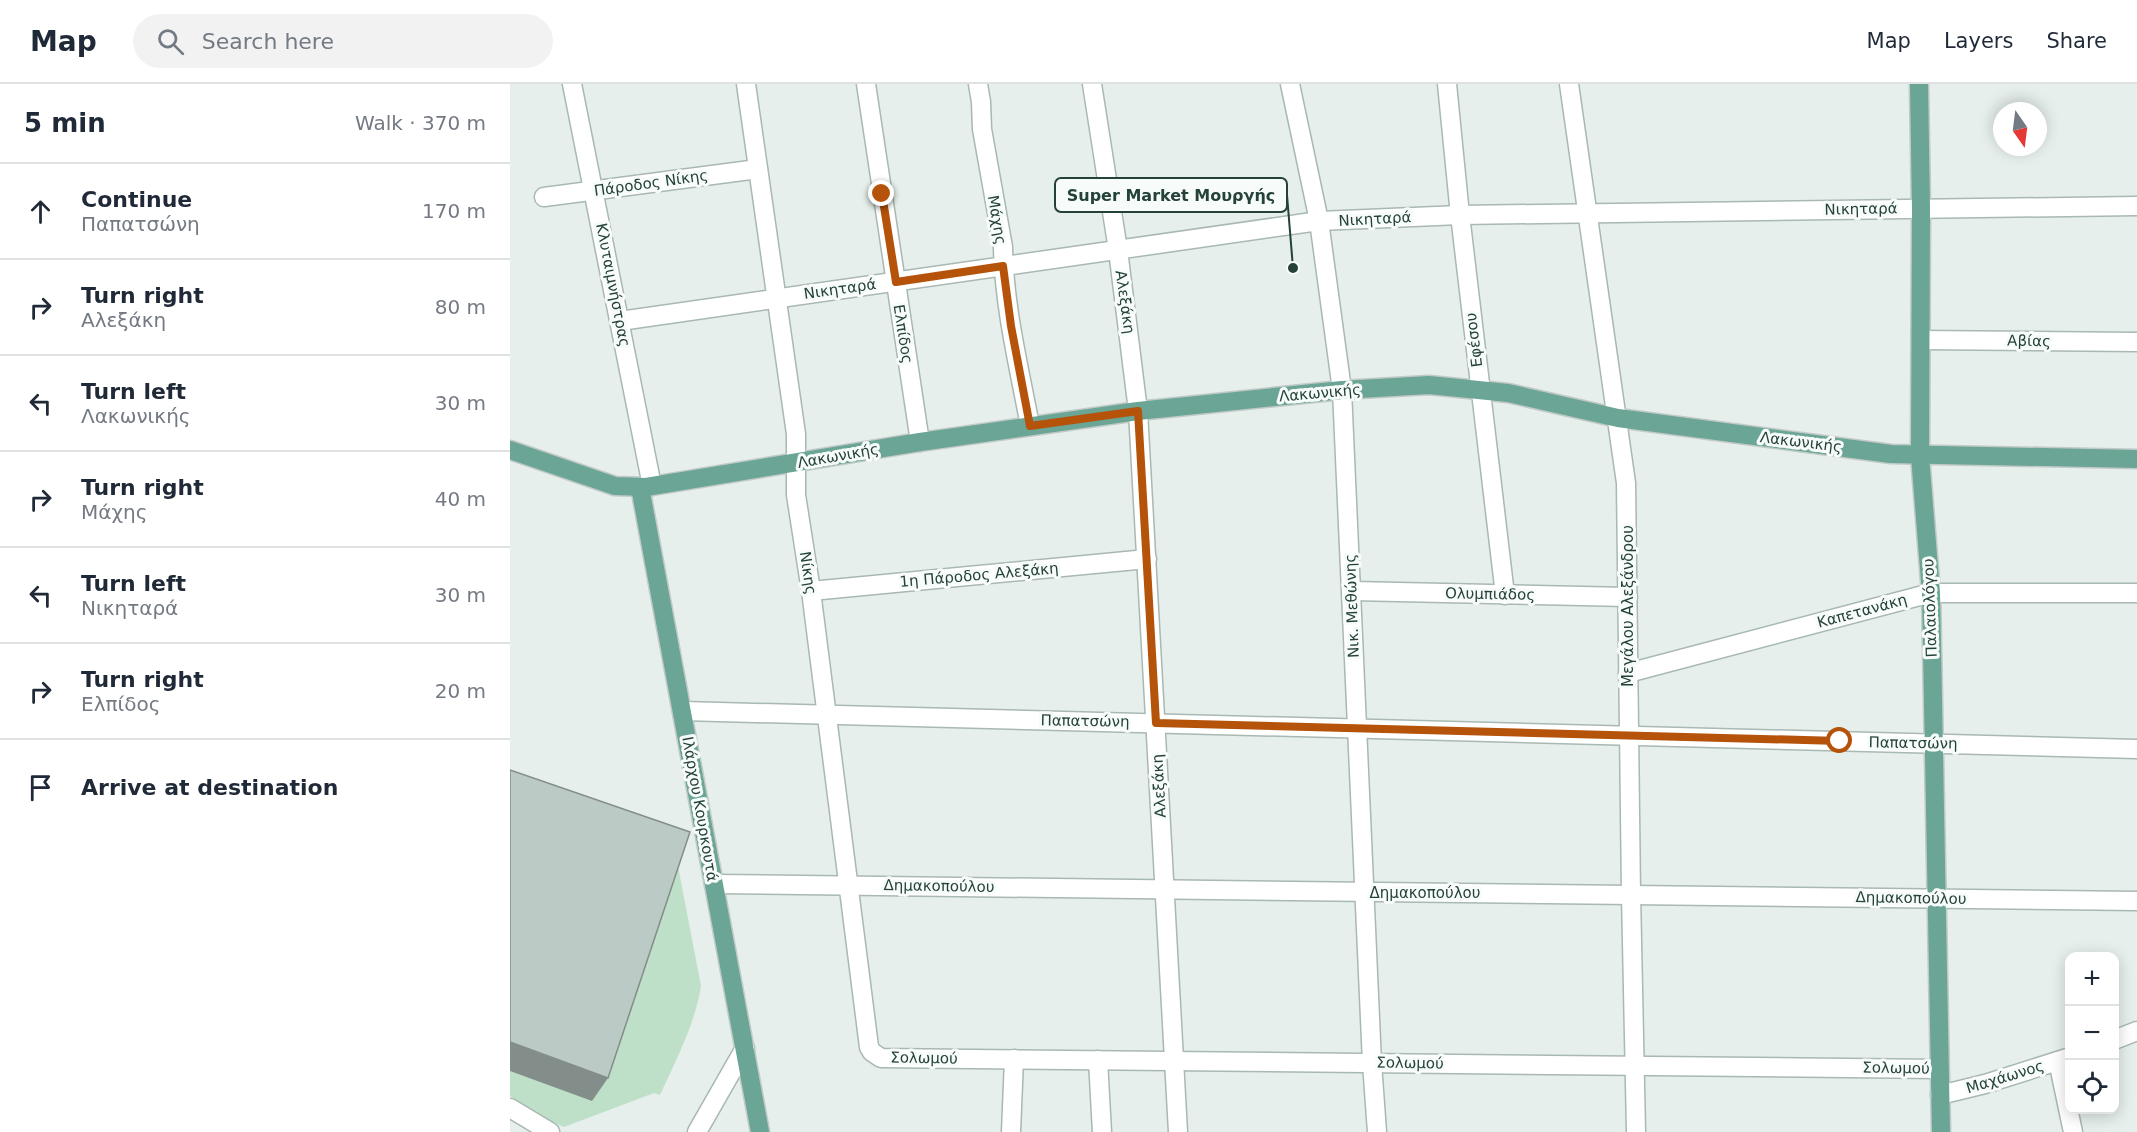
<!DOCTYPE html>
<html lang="en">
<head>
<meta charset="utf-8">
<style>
	:root { --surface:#fff; --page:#f2f2f3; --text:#1f2937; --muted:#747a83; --line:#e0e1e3 }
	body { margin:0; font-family:"DejaVu Sans",sans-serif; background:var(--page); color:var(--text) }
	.controls { position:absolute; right:18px; bottom:18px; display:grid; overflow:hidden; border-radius:12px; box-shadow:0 3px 15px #0003 }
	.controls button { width:54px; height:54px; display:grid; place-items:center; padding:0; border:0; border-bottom:2px solid var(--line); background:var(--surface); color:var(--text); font:30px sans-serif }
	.compass { position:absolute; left:1483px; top:18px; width:54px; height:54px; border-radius:50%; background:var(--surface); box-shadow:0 3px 15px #0003; rotate:166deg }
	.stop { position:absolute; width:18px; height:18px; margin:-14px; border:4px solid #b45309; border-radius:50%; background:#fff }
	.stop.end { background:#b45309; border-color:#fff; box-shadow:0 2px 6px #0008 }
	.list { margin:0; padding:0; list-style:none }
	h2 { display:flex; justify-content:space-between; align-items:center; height:78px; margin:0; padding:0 24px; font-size:26px }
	h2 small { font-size:20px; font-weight:400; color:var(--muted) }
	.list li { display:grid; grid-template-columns:39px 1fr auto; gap:18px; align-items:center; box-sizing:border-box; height:96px; padding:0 24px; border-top:2px solid var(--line) }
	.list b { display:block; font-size:22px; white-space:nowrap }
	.list p { margin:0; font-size:20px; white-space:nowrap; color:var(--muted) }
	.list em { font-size:20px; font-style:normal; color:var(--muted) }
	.icon { flex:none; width:33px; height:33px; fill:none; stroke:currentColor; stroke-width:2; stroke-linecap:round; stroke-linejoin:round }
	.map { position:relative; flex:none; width:1627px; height:1048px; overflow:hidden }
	header { display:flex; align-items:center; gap:36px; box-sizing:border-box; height:84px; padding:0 30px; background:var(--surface); border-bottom:2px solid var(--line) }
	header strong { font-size:28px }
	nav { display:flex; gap:33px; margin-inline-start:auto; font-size:21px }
	.search { width:420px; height:54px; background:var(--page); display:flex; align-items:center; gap:15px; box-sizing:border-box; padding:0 21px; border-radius:33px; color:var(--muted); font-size:22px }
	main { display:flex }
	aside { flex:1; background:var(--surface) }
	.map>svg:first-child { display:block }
</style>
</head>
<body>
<header>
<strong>Map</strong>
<div class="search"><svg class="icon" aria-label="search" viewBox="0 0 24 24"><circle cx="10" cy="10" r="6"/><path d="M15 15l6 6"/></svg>Search here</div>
<nav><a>Map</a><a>Layers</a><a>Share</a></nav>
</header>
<main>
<aside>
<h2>5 min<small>Walk · 370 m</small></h2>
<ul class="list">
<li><svg class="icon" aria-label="ahead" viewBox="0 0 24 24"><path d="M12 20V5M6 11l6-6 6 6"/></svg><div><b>Continue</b><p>Παπατσώνη</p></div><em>170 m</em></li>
<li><svg class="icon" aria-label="right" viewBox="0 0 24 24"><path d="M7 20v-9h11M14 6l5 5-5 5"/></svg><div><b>Turn right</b><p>Αλεξάκη</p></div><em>80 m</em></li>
<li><svg class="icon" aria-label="left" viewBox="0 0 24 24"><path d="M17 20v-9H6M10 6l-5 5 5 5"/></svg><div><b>Turn left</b><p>Λακωνικής</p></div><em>30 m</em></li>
<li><svg class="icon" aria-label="right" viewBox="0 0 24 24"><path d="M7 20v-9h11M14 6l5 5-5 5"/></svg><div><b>Turn right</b><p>Μάχης</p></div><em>40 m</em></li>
<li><svg class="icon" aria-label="left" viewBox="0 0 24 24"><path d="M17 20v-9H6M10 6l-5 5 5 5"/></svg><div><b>Turn left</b><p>Νικηταρά</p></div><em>30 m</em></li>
<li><svg class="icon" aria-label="right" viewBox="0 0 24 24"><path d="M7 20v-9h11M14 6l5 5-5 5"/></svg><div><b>Turn right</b><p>Ελπίδος</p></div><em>20 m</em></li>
<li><svg class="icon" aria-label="arrive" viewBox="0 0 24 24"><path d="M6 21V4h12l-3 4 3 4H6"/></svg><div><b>Arrive at destination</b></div></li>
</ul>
</aside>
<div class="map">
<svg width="1627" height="1048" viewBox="0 0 1627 1048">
	<rect width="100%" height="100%" fill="#e6efeb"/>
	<path fill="#bfe0c8" d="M167 777 191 902C185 940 166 976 150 1011L144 1009 54 1043 31 1033 0 1012V987L82 1016Z"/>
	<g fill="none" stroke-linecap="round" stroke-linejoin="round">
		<defs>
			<g id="minor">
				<polyline points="62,0 142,402"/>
				<polyline points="236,0 286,350 286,411 301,507 359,963 362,968 371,974 1429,985"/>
				<polyline points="356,0 410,358"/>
				<path d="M468 0 471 18 472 45 493 163C494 223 509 283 520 342"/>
				<polyline points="582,0 608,166 628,327 668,1048"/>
				<polyline points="780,0 809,137 832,306 862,979 867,1048"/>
				<polyline points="937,0 950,131 995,511"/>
				<polyline points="1059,0 1116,399 1121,810 1126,1048"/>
				<polyline points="34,113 248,85"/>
				<polyline points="110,237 809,137 950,131 1627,122"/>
				<polyline points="1411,256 1627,258"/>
				<polyline points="301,507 637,475"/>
				<polyline points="842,507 1118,513"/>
				<polyline points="1118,589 1421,509 1627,509"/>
				<polyline points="172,627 1627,665"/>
				<polyline points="204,800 1627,817"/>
				<polyline points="1604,956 1627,947"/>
				<polyline points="588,976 592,1048"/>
				<polyline points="1548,977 1563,1048"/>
				<polyline points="1430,1011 1475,1000 1560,973"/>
				<polyline points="0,1024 40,1048"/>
				<polyline points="187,1048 235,964"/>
				<polyline points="501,1048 504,975"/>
			</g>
			<g id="major">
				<polyline points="1409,0 1411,124 1410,372 1421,509 1431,1048"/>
				<polyline points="0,366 105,402 136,403 410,358 628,327 832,306 919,301 998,309 1108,334 1381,370 1627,375"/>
				<polyline points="130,403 250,1048"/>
			</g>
		</defs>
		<use href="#minor" stroke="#a8b8b2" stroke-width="21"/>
		<use href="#major" stroke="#c2cac8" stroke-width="21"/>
		<use href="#minor" stroke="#fff" stroke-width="18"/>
		<use href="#major" stroke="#6aa596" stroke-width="18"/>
	</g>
	<polygon fill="#838d89" points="0,958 98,994 82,1017 0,987"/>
	<polygon fill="#bbcac4" stroke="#838d89" stroke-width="1.5" points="0,686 180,748 98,994 0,958"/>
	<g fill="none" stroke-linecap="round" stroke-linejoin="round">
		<polyline stroke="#b45309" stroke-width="8" points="372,110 386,198 493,182 501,242 520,342 628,327 646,639 1330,657"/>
	</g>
	<g text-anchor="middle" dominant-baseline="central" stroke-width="6" stroke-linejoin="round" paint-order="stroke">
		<g font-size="15" fill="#24423a" stroke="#f7fbf9">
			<text transform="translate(141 99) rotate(-8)">Πάροδος Νίκης</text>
			<text transform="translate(1351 125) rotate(-1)">Νικηταρά</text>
			<text transform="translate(865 135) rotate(-3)">Νικηταρά</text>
			<text transform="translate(487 136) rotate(80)">Μάχης</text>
			<text transform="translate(103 201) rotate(79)">Κλυταιμνήστρας</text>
			<text transform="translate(330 205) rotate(-8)">Νικηταρά</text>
			<text transform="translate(615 218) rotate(82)">Αλεξάκη</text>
			<text transform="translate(393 250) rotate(81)">Ελπίδος</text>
			<text transform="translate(964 256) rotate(-97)">Εφέσου</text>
			<text transform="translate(1519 257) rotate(1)">Αβίας</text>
			<text transform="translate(810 309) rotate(-5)">Λακωνικής</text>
			<text transform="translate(1291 358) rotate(7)">Λακωνικής</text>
			<text transform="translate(328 372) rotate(-10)">Λακωνικής</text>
			<text transform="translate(298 489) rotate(81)">Νίκης</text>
			<text transform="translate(469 491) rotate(-5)">1η Πάροδος Αλεξάκη</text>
			<text transform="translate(980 510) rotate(1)">Ολυμπιάδος</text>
			<text transform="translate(842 522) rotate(-92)">Νικ. Μεθώνης</text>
			<text transform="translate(1118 522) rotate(-90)">Μεγάλου Αλεξάνδρου</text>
			<text transform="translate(1420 524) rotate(-92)">Παλαιολόγου</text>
			<text transform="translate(1352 527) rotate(-15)">Καπετανάκη</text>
			<text transform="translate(575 637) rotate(1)">Παπατσώνη</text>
			<text transform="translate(1403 659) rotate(1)">Παπατσώνη</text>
			<text transform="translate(649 702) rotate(-93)">Αλεξάκη</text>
			<text transform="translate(190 725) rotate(80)">Ιλάρχου Κουρκουτά</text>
			<text transform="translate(429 802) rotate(1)">Δημακοπούλου</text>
			<text x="915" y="809">Δημακοπούλου</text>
			<text transform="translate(1401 814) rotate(1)">Δημακοπούλου</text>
			<text transform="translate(414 974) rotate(1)">Σολωμού</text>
			<text transform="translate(900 979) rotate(1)">Σολωμού</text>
			<text transform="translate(1386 984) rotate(1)">Σολωμού</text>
			<text transform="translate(1495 993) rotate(-17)">Μαχάωνος</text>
		</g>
	</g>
	<path fill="none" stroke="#24423a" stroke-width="2" d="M783 184L777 111"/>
	<circle fill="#24423a" stroke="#f7fbf9" stroke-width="2" cx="783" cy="184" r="6"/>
	<rect fill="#f7fbf9" stroke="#24423a" stroke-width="2" x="545" y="94" width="232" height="34" rx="6"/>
	<g font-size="16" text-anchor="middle" font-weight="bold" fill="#24423a">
		<text x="661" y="117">Super Market Μουργής</text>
	</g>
</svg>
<div class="controls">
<button>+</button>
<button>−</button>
<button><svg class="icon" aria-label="locate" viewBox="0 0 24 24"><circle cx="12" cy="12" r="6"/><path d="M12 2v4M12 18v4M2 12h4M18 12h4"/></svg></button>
</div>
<svg class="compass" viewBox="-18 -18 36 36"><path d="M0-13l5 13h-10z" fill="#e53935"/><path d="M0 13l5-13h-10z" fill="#747a83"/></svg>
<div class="stop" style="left:1330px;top:657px"></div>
<div class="stop end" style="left:372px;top:110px"></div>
</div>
</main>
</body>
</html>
